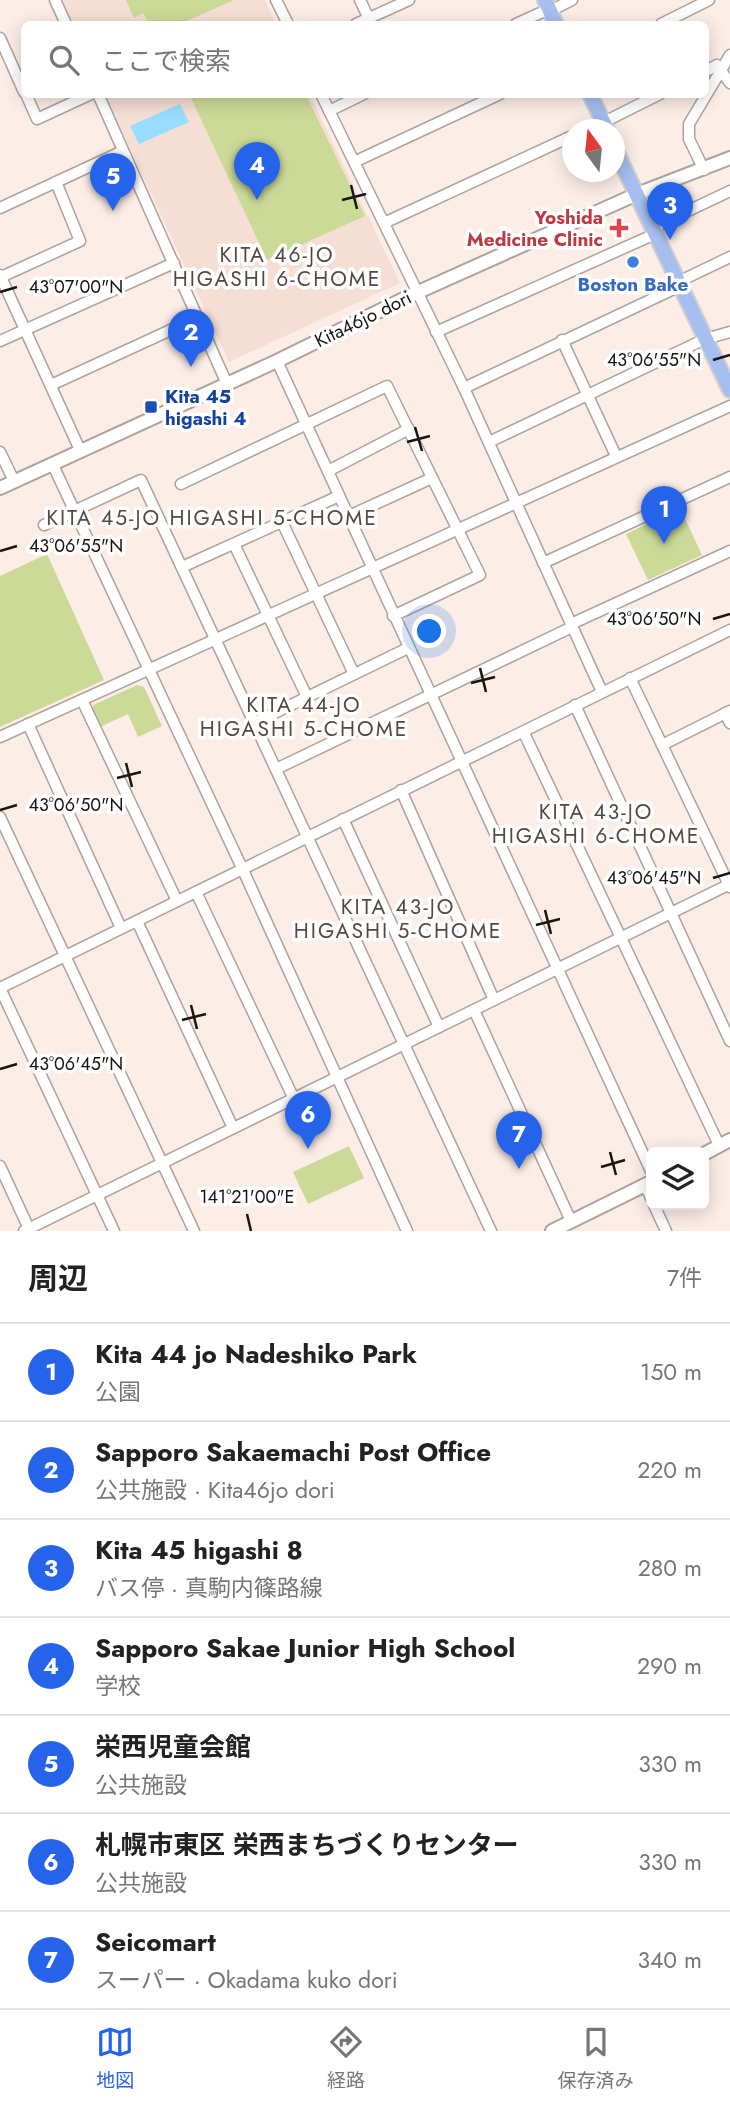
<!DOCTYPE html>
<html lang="ja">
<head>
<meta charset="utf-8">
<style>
	:root { --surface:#fff; --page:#f6f6f6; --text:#222; --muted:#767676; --line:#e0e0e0; --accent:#2563eb }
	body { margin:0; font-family:Jost,"Noto Sans JP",sans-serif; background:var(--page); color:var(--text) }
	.controls { position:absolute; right:21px; bottom:21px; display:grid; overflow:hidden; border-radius:10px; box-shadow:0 4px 18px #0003 }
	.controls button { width:63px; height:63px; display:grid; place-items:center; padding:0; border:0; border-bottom:2px solid var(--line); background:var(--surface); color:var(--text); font:35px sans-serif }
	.compass { position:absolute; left:562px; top:119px; width:63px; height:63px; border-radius:50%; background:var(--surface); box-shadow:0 4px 18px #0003; rotate:345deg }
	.you { position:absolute; left:430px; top:632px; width:24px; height:24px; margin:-18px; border:5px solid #fff; border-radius:50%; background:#1a73e8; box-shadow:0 0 0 10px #1a73e833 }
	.badge { display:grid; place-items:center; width:46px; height:46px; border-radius:50%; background:var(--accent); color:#fff; font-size:23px; font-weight:700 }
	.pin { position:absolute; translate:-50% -58px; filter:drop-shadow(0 2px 4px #0008) }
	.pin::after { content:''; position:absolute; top:37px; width:24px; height:21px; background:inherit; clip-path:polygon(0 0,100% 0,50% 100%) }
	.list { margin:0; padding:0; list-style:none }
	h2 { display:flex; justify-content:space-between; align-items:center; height:91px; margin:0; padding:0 28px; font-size:30px }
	h2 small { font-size:23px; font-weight:400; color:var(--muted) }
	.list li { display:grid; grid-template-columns:46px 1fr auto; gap:21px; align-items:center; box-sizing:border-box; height:98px; padding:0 28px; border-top:2px solid var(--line) }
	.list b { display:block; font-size:26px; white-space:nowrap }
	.list p { margin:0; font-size:23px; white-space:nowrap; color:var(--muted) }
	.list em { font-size:23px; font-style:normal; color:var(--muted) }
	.icon { flex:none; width:38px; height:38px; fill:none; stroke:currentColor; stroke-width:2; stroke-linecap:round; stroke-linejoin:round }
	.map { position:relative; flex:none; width:730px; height:1231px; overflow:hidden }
	.search { position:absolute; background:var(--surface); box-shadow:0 4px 18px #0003; left:21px; right:21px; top:21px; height:77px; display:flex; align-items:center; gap:18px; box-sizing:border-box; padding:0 24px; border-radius:10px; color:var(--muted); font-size:26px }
	.sheet { height:777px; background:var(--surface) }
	nav { display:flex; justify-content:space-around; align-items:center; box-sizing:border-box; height:98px; border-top:2px solid var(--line); background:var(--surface); font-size:19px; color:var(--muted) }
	nav a { display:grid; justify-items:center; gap:4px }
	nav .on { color:var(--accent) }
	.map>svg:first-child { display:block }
</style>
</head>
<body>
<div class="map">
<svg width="730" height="1231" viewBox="0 0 730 1231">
	<rect width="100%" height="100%" fill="#fceee7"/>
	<g fill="#f5dfd5">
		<polygon points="62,0 265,0 276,24 73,24"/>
		<polygon points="105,95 310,95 400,283 229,362"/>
	</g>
	<g fill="#ccda98">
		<polygon points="126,0 234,0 180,24 149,24 143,13 134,18"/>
		<polygon points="193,94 306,95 365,216 267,260 190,96"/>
		<polygon points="680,508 702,555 648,580 626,534"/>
		<polygon points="47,554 104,680 0,727 0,576"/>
		<polygon points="137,685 144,687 162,726 138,737 128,714 100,727 92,710 93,705"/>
		<polygon points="349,1146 364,1178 308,1204 293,1172"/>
	</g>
	<polygon fill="#98ddfe" points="180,104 189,122 139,144 130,126"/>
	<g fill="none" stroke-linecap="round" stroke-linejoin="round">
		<defs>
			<g id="minor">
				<polyline points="55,0 66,24"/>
				<polyline points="276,0 288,24"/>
				<polyline points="360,0 369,19"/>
				<polyline points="550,11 572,0"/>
				<polyline points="356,24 409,0"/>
				<polyline points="516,24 549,9"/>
				<polyline points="661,24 709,0"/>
				<polyline points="0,38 24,92"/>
				<polyline points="706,71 717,65 730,83"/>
				<polyline points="26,94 37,119 91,94"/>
				<polyline points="98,94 227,384"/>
				<polyline points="321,94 464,388 602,692"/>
				<polyline points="329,111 364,94"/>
				<polyline points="588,130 660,94"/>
				<polyline points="354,162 500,94"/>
				<polyline points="704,170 689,139 689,124 730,55"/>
				<polyline points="0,208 123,151"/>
				<polyline points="384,223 572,136"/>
				<polyline points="652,228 730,191"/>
				<polyline points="0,275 80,450"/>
				<polyline points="1,277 80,241 56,182"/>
				<polyline points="678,282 730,257"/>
				<polyline points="436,332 655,234"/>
				<polyline points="562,340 616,456"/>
				<polyline points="0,341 174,263"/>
				<polyline points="277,361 651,1171"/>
				<polyline points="51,385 199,317"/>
				<polyline points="464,388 680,286"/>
				<polyline points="489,442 705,339 730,332"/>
				<polyline points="0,452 14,481"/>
				<polyline points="52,463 243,870 407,1231"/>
				<polyline points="328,471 409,429"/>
				<polyline points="181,484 387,386 480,575 393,616"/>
				<polyline points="349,516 432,478"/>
				<polyline points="282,522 354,674"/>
				<polyline points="44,525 141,480 491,1231"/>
				<polyline points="234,544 307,697"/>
				<polyline points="543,563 730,477"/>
				<polyline points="182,567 339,496"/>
				<polyline points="571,624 730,551"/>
				<polyline points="630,678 730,887"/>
				<polyline points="82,700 177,901"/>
				<polyline points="575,705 730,1041"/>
				<polyline points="725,713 730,723"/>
				<polyline points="254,723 408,648"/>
				<polyline points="28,724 121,928"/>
				<polyline points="524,733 719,1145"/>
				<polyline points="0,737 730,406"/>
				<polyline points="662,745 730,711"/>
				<polyline points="276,769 572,627"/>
				<polyline points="401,790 494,1000"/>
				<polyline points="0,817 194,1231"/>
				<polyline points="343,819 439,1027"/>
				<polyline points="196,892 294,1099"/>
				<polyline points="137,921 233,1128"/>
				<polyline points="0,988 730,630"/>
				<polyline points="0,988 114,1231"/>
				<polyline points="474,1010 571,1221"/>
				<polyline points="0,1166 30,1231"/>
				<polyline points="645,1185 651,1198"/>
				<polyline points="654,1205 666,1231"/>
				<polyline points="24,1231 730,884"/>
			</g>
			<polyline id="tertiary" points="0,488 277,361 416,293 637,194 730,158"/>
			<g id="secondary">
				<polyline points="704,1154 730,1140"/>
				<polyline points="552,1231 651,1182"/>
			</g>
			<g id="primary">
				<polyline points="545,0 556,24"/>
				<polyline points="590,94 607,130"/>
				<polyline points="614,147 730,390"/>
			</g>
		</defs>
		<use href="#minor" stroke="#afa29c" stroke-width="13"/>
		<use href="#tertiary" stroke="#afa29c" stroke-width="16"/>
		<use href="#secondary" stroke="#afa29c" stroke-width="16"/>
		<use href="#primary" stroke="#d1d0cf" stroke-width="18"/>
		<use href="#minor" stroke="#fff" stroke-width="10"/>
		<use href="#tertiary" stroke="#fff" stroke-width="12"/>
		<use href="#secondary" stroke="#fff" stroke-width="12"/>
		<use href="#primary" stroke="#a7bff0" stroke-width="14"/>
	</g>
	<path fill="none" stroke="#181411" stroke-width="2.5" d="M351 185 357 209M342 200 366 194M0 292 17 287M713 360 730 355M415 427 422 451M407 442 430 436M0 551 17 546M713 619 730 614M480 668 486 692M471 683 495 677M126 763 132 787M117 778 141 772M0 810 17 805M713 878 730 873M545 910 551 934M536 925 560 919M191 1005 197 1029M182 1020 206 1014M0 1069 17 1064M610 1152 616 1175M601 1167 625 1160M247 1214 251 1231"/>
	<path fill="#e0444e" stroke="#fff" stroke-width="2.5" d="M615.5 217.5h7v7h7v7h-7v7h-7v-7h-7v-7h7z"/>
	<circle fill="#3f7fe0" stroke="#fff" stroke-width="2.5" cx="633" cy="262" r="7"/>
	<rect fill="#1a4fb4" stroke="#fff" stroke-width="2.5" x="144" y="400" width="14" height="14" rx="3.5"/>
	<g text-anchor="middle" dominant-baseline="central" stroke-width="7" stroke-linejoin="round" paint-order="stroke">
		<g font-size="19" font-weight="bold" fill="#be3a42" stroke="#fff" text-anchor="end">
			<text x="603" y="217">Yoshida<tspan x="603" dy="22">Medicine Clinic</tspan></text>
		</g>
		<g font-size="19" font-weight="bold" fill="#366cbe" stroke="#fff">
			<text x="633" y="284">Boston Bake</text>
		</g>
		<g font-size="19" fill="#181411" stroke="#fff">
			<text transform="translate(363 319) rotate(-26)">Kita46jo dori</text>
		</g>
		<g font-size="19" font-weight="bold" fill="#164399" stroke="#fff" text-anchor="start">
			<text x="165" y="396">Kita 45<tspan x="165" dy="22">higashi 4</tspan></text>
		</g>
		<g font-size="21" letter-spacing="2" fill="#534842" stroke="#fff">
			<text x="277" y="255">KITA 46-JO<tspan x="277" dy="24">HIGASHI 6-CHOME</tspan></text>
			<text x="212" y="518">KITA 45-JO HIGASHI 5-CHOME</text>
			<text x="304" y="705">KITA 44-JO<tspan x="304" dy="24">HIGASHI 5-CHOME</tspan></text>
			<text x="596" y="812">KITA 43-JO<tspan x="596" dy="24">HIGASHI 6-CHOME</tspan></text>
			<text x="398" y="907">KITA 43-JO<tspan x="398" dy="24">HIGASHI 5-CHOME</tspan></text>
		</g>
	</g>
	<g font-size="18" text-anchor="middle" fill="#181411" stroke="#fff" stroke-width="7" stroke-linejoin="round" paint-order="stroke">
		<text x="76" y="293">43°07'00"N</text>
		<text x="654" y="366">43°06'55"N</text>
		<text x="76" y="552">43°06'55"N</text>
		<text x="654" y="625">43°06'50"N</text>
		<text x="76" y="811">43°06'50"N</text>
		<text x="654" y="884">43°06'45"N</text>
		<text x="76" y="1070">43°06'45"N</text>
		<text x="247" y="1203">141°21'00"E</text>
	</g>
</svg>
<div class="controls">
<button><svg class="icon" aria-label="layers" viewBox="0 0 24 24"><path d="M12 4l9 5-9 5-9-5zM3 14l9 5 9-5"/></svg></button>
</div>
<svg class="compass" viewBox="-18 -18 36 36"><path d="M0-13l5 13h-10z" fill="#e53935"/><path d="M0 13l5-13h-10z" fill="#767676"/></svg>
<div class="you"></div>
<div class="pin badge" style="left:664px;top:544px">1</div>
<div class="pin badge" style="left:191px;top:367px">2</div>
<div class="pin badge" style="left:670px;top:240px">3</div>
<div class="pin badge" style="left:257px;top:200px">4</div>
<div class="pin badge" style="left:113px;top:211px">5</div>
<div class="pin badge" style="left:308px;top:1149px">6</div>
<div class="pin badge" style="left:519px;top:1169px">7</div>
<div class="search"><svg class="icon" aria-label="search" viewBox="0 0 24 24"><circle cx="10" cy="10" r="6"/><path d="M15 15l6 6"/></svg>ここで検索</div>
</div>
<section class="sheet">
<h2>周辺<small>7件</small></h2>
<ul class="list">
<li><span class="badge">1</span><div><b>Kita 44 jo Nadeshiko Park</b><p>公園</p></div><em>150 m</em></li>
<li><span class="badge">2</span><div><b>Sapporo Sakaemachi Post Office</b><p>公共施設 · Kita46jo dori</p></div><em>220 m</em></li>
<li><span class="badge">3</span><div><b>Kita 45 higashi 8</b><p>バス停 · 真駒内篠路線</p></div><em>280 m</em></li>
<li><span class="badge">4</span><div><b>Sapporo Sakae Junior High School</b><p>学校</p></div><em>290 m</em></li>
<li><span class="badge">5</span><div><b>栄西児童会館</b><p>公共施設</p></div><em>330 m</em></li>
<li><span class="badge">6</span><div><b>札幌市東区 栄西まちづくりセンター</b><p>公共施設</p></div><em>330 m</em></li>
<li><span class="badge">7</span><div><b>Seicomart</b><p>スーパー · Okadama kuko dori</p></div><em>340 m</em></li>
</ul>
</section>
<nav>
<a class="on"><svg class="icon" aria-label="map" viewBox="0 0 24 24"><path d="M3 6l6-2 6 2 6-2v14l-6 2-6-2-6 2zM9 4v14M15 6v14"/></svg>地図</a>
<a><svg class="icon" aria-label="directions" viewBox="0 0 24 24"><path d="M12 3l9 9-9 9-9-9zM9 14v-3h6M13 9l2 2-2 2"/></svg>経路</a>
<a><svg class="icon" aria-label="saved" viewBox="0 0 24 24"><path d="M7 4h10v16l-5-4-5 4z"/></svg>保存済み</a>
</nav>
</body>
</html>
